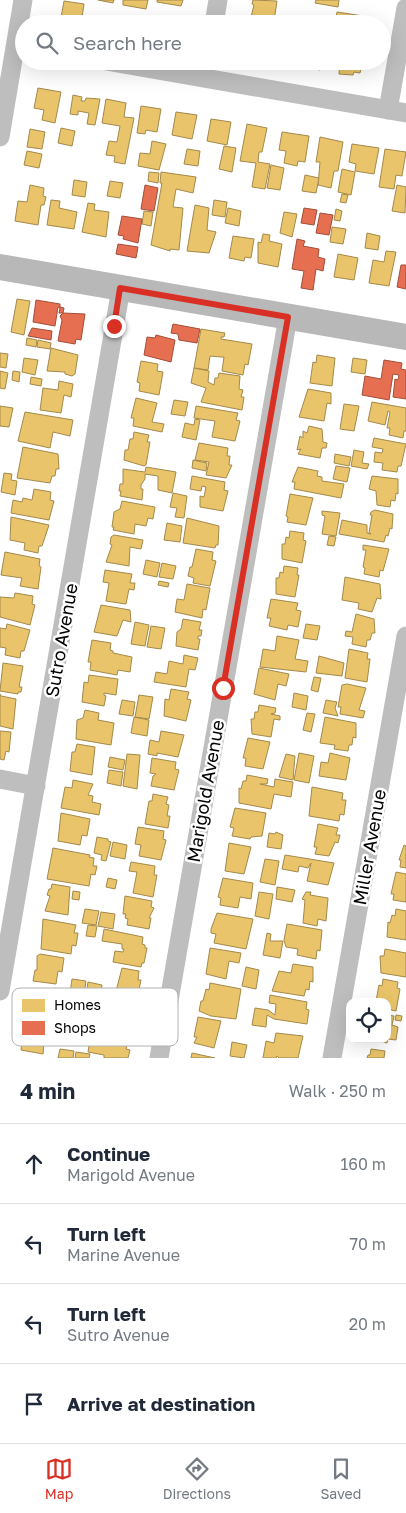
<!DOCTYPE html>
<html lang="en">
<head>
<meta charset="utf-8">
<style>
	:root { --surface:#fff; --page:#f6f6f7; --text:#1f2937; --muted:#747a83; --line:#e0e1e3; --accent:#d93025 }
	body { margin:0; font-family:"Golos Text",sans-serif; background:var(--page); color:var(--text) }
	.controls { position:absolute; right:15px; bottom:15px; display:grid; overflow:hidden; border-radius:10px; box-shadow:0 5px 20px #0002 }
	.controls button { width:45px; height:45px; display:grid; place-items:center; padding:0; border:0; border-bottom:1px solid var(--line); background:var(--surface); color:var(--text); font:25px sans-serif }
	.stop { position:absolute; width:15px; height:15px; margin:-11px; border:4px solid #d93025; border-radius:50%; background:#fff }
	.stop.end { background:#d93025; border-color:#fff; box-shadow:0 1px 5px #0008 }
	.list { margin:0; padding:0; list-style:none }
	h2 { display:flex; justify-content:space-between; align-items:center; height:65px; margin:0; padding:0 20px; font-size:21px }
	h2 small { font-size:16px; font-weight:400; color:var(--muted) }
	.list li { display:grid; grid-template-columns:32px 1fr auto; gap:15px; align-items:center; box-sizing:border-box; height:80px; padding:0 20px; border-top:1px solid var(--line) }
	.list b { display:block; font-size:19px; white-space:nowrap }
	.list p { margin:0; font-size:16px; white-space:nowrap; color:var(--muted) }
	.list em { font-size:16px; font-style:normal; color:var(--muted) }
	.icon { flex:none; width:28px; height:28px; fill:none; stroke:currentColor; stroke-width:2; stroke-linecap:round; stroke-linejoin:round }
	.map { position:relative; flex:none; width:406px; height:1058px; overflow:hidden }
	.search { position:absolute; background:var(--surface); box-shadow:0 5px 20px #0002; left:15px; right:15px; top:15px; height:55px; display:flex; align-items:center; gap:12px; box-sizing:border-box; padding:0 18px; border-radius:28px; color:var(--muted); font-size:19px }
	.sheet { height:385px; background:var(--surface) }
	nav { display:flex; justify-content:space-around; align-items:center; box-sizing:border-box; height:70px; border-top:1px solid var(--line); background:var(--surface); font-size:14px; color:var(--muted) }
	nav a { display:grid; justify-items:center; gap:2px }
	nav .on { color:var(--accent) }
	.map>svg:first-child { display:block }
</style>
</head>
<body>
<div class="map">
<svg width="406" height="1058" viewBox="0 0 406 1058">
	<rect width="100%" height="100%" fill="#fff"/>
	<g fill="#e9c46a" stroke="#a3894a">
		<polygon points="98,0 114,0 113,3"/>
		<polygon points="123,0 148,0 146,9 123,5"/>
		<polygon points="157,0 183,0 181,6 157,2"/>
		<polygon points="253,0 277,1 274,21 251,17 254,5 252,4"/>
		<polygon points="316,0 339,0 338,7 315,3"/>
		<polygon points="64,1 84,4 81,24 60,23"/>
		<polygon points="337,12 370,17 369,24 335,24"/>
		<polygon points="102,16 115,19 115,24 101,24"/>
		<polygon points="159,17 179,21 179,24 150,24 150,20 158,22"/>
		<polygon points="124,20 138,22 138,24 124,24"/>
		<polygon points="290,21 305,23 305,24 290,24"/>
		<polygon points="284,61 298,61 298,66 284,64"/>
		<polygon points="303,61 321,61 320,70 306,67 303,66"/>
		<polygon points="340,61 363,61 360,73 354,72 353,75 339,74"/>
		<polygon points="38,88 61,92 55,123 42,120 44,110 34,108"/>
		<polygon points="73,95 82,97 81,101 85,101 86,98 100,99 95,125 87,124 89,113 78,111 78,115 70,114"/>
		<polygon points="106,99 126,103 124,117 134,118 125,164 114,162 115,156 106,155 109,141 117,142 120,126 102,123"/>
		<polygon points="141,106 161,109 157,132 146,130 145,134 137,133"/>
		<polygon points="176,112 197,115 192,139 172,135"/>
		<polygon points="211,119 231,122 227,145 207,141"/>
		<polygon points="247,124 267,128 262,152 259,152 258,162 270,164 265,189 252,187 256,163 240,161"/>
		<polygon points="61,128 75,131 72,146 58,143"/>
		<polygon points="30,129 45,132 42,149 27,147"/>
		<polygon points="282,132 309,136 305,162 298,161 297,166 284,163 286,151 279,150"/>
		<polygon points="320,137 343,142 338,171 334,171 331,188 318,185 320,162 316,162"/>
		<polygon points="152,141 166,144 159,170 138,166 140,153 150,154"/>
		<polygon points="352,144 379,148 374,174 355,171 356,164 349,162"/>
		<polygon points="224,146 236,148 232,172 219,169"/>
		<polygon points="187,149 200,151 198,166 184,164"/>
		<polygon points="385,149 406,152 402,176 396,175 394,189 379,187"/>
		<polygon points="27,151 42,154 39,168 24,165"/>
		<polygon points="271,165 284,168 280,190 267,188"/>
		<polygon points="342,169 355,172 351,195 338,192"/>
		<polygon points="149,172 159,173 158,183 148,181"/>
		<polygon points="161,172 196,177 193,193 176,189 173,207 183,208 179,250 170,249 170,251 151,245 162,183 160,183"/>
		<polygon points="305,175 319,178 316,193 302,191"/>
		<polygon points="74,180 87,182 85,197 72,195"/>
		<polygon points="110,181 123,183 120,198 107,196"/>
		<polygon points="30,185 44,188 43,196 46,197 44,205 41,205 38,225 15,221 18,201 27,202"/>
		<polygon points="397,185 406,187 405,213 392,211"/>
		<polygon points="342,194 348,195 346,203 340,202"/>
		<polygon points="51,200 60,201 59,208 77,212 74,229 47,225"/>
		<polygon points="214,200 227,202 225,217 212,215"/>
		<polygon points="88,203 95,204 94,210 109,212 106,237 82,232"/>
		<polygon points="195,205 209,208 207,230 216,232 209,253 187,251"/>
		<polygon points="228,208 241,211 239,226 225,223"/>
		<polygon points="336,209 342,211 340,221 334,220"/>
		<polygon points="144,211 153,212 151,226 142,224"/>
		<polygon points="284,212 297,214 292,237 280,233"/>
		<polygon points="332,227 346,229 343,244 330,242"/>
		<polygon points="367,233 380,236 378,250 365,248"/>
		<polygon points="263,234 270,235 269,241 282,244 278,267 258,263 258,242 261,243"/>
		<polygon points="233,236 254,239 251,258 245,257 244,261 229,258"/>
		<polygon points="386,251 396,252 389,286 369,283 373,260 384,262"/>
		<polygon points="338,254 358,258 354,280 334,277"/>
		<polygon points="17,299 30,301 24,335 11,332"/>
		<polygon points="201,329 225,333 224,337 221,337 221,339 252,344 248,365 245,364 243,375 222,371 224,357 221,357 210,356 208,370 194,368"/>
		<polygon points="27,338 37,340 36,347 26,345"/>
		<polygon points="38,340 51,343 50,349 37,347"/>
		<polygon points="51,348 78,355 75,374 72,376 65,374 65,372 47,371"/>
		<polygon points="0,353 8,354 6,368 0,367"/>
		<polygon points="317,355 335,358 332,386 310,383 313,362 316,363"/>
		<polygon points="24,358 38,360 35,375 22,372"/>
		<polygon points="353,358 367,360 365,374 351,372"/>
		<polygon points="141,361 158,364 157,371 163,372 159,395 139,391 140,383 137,382"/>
		<polygon points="194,368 209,371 208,382 214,385 215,378 218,378 219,373 240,376 239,389 243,390 241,397 244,397 242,410 201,402 206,388 191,383"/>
		<polygon points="0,371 8,373 5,389 0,388"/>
		<polygon points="13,371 20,372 19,382 12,380"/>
		<polygon points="31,377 42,379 41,386 30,384"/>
		<polygon points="59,381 73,384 71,397 64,395 61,413 40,410 43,388 58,390"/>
		<polygon points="308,389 331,393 331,404 327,403 324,421 299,417"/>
		<polygon points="136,398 157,403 152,422 164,424 162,432 133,426 134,418 131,418"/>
		<polygon points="174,400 188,402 185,416 171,414"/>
		<polygon points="372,402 406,408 406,431 404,431 403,438 389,435 390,428 387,428 390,412 388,411 385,425 368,421"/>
		<polygon points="344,404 359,406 354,431 340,429"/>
		<polygon points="0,406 13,408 9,427 0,426"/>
		<polygon points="196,406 238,413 236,420 240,421 235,441 212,437 215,421 194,418"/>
		<polygon points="25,412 73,420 70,436 53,432 50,448 18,441"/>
		<polygon points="195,419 200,420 196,440 182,437 185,423 194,425"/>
		<polygon points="309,426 322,429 323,442 327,443 326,448 322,448 320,458 298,454 301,449 297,450 300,436 303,438 303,431 307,433"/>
		<polygon points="134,432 149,435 147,442 150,442 146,465 144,466 124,460 125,450 128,450 130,439 133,439"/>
		<polygon points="374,438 406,444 401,466 398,466 397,472 382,470 383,463 374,462 375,452 382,453 383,449 372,447"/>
		<polygon points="199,443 228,448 227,456 230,456 229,465 232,465 226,478 206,475 209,462 195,460"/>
		<polygon points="23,447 58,454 59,469 56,469 55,476 52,476 50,483 17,478"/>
		<polygon points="354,450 364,452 362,463 369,464 367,469 351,466"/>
		<polygon points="335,454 351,457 349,466 334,463"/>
		<polygon points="193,460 207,463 206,471 192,468"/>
		<polygon points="336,466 350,468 347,482 333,479"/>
		<polygon points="146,467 176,472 172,493 158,490 158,476 145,474 145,479 141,485 141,489 143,489 142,500 120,496 121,491 119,491 120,484 123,484 123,469 145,472"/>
		<polygon points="298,467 318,471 317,476 322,477 322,481 344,484 341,498 294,489 295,482 292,482"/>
		<polygon points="4,473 12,474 11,480 17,481 15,495 1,492"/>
		<polygon points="192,476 225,482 224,490 228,491 223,511 200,507 200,496 204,497 206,487 202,486 201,491 190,489"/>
		<polygon points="372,476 398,479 398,494 396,493 395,501 391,500 390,507 377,505 376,491 369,489"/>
		<polygon points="34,489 51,492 50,500 54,501 49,520 11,513 13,500 22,502 23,498 32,500"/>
		<polygon points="173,493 187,496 184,518 175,517 177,508 170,507"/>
		<polygon points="290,494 313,498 306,525 287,522 288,517 286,516"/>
		<polygon points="122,501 155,507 153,519 148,518 146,526 135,524 134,534 113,530 114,527 112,527 114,512 120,509"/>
		<polygon points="375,510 393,514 392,529 390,528 388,536 386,535 384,542 339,534 342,520 367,525 367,533 371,534 369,533 372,515 370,515 371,512"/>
		<polygon points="322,511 340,513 336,536 322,534 325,516 322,515"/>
		<polygon points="11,517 49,525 42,546 39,546 38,553 24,550 25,543 10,540"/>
		<polygon points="187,518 219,526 218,545 216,545 215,548 183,543"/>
		<polygon points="167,523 182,526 180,542 164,540"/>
		<polygon points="290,531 304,533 303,540 306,541 302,563 282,559 282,544 285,544 286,537 289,538"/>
		<polygon points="114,535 143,540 141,549 130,547 129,566 106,562 112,545 110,544 111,537"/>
		<polygon points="329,536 336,537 334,546 327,545"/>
		<polygon points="363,545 389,549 383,571 380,570 379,577 364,574 365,568 363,567 366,550 363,550"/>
		<polygon points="196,549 213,552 212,560 216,561 210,586 193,583 194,578 188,576 190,567 192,567"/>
		<polygon points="5,552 40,559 39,566 41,567 38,589 20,586 22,578 1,575"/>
		<polygon points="146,560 160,563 157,577 143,574"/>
		<polygon points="162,563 176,566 173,579 159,577"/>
		<polygon points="284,566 298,568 297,575 299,575 295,597 276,594 276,578 279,578 280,572 283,573"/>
		<polygon points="105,570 132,574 130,583 135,583 134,590 129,589 126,604 106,601 109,583 103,582"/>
		<polygon points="345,577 380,584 381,599 377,598 372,612 358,609 359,603 342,600"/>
		<polygon points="159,581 169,583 168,587 158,585"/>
		<polygon points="187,584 210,588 206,610 203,609 202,618 175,612 177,599 184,600"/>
		<polygon points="15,593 33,596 32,604 35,605 30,625 0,617 0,597 14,598"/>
		<polygon points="271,599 298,603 296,610 301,611 298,627 288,625 287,630 269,626 271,618 267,618"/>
		<polygon points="101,605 130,610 131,622 123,620 117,636 94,632"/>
		<polygon points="356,614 374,619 375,633 372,633 370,640 367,640 366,647 352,644 353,637 345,636 346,631 352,632"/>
		<polygon points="183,619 201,622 199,630 202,630 201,636 198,636 198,639 200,639 198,650 176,646 177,632 181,629"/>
		<polygon points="135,622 149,625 145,646 131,644"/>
		<polygon points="7,624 30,630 24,651 21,651 20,658 5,655 6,648 0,647 0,628 6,629"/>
		<polygon points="306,624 320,626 317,640 303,638"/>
		<polygon points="151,626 165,628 161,649 147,647"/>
		<polygon points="277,636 299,640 295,659 308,661 306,672 260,667 263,649 275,651"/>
		<polygon points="92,640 111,643 110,650 113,651 113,653 132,657 130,672 118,670 117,675 90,670 91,662 88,662"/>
		<polygon points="349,649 368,653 367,659 370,659 367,682 345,678"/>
		<polygon points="184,655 198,658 195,670 189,669 186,687 154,682 156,672 167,674 169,661 183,664"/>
		<polygon points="319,656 344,663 342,676 316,673"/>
		<polygon points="3,663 23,666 19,687 22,687 21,692 18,692 18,694 0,691"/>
		<polygon points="259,668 289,674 286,686 278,684 275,700 254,694"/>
		<polygon points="89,675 118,679 116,695 104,693 104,695 106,696 104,706 82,702 84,682 88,683"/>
		<polygon points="314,677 321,678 318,692 311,690"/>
		<polygon points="347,684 366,688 359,710 365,711 363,718 340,714 341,707 338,707 342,685"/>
		<polygon points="171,689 189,692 187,699 191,700 186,721 164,716 165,699 169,700"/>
		<polygon points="294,693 308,696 306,710 292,707"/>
		<polygon points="0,694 1,696 16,699 13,729 0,726"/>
		<polygon points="139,695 153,697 149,719 135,717"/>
		<polygon points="122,700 135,702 133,716 119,714"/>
		<polygon points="326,700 337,702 335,708 338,716 323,713"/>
		<polygon points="259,705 276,708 275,713 271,714 280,716 280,720 274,719 271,737 252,734 251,719 254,719 255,712 258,712"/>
		<polygon points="85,710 99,713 98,720 114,723 111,745 76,739 77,720 83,718"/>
		<polygon points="307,713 315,714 311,732 303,730"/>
		<polygon points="134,717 149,720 147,736 131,733"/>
		<polygon points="325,717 356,723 356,738 353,737 352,745 349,745 348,751 334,749 335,745 320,743"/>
		<polygon points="0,731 11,732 9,752 6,751 4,760 0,759"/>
		<polygon points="161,731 184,735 178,757 157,753 157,756 148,754 150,740 159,742"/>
		<polygon points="248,738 270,742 263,769 245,766 246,758 243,758"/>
		<polygon points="77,744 95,747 92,775 70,771 72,752 75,752"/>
		<polygon points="299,753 314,756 309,783 294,780"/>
		<polygon points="330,753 350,758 346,780 319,776 321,762 328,763"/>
		<polygon points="127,754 140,755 137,789 123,786"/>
		<polygon points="286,754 295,756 293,780 279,777"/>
		<polygon points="110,757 125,760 123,770 108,767"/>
		<polygon points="152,758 176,762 175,769 179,770 174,790 151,786 153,776 156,774 150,773"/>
		<polygon points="109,770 123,772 121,786 107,783"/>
		<polygon points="247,775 268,779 267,784 260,784 274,787 275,779 293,782 291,797 274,794 271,809 239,803 239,788 241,789 243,781 246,781"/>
		<polygon points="73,780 93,784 88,795 93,796 92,802 101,804 99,815 61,808 65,787 72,788"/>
		<polygon points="312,787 343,793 342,800 346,800 344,815 340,814 339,821 309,816"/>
		<polygon points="153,794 168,797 166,804 169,805 167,816 170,816 168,828 145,824 149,801 152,801"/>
		<polygon points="235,808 266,813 262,836 251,837 250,839 232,836 234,828 230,827"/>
		<polygon points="61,813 90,819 87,836 82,835 80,845 58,841"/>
		<polygon points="318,824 338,828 336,835 340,835 338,843 335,842 329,856 315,854 317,847 314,847"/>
		<polygon points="138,827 164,831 163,839 166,840 161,860 139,856 141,845 135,844"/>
		<polygon points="276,832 283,835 281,849 267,847 269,833 275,834"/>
		<polygon points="97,837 108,839 108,841 111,842 106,861 101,860 102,855 94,853"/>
		<polygon points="113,842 127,845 125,859 110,856"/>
		<polygon points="229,843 251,847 244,874 225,871"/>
		<polygon points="404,845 406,846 406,868 400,867 401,860 399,860"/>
		<polygon points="53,848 90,855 89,857 94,858 93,866 97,866 95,875 91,874 89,886 47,879"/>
		<polygon points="285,855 334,863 328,885 307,881 311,863 308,868 299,866 298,872 282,869"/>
		<polygon points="265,859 279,861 275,885 260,882"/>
		<polygon points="131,862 155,866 154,875 157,875 153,897 133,893 137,872 129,871"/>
		<polygon points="396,872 406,874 406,902 393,900 394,894 391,894"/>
		<polygon points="108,878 117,880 115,889 106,887"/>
		<polygon points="223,878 253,883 251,899 240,897 238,908 220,905 221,898 218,897"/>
		<polygon points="52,884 70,887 68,915 45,911 50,896 47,895 49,889 51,889"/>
		<polygon points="277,887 295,890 292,902 276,899"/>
		<polygon points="73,891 80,892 79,900 72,899"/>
		<polygon points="259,892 273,894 269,919 255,916"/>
		<polygon points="306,892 311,892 310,895 328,898 326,921 318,919 317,926 303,923 305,900 302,899"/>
		<polygon points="125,896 152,901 151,907 154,908 149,918 151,918 149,929 127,925 128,919 125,918 126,914 123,914"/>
		<polygon points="85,909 99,911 96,925 82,923"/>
		<polygon points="396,909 406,911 406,940 387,937 388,922 390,923 392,915 395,916"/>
		<polygon points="101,912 115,914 113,929 98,926"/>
		<polygon points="217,913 253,919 246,949 214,943 216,934 211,933 211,929"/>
		<polygon points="43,919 76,925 74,933 78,933 76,946 72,945 71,954 41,949"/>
		<polygon points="287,924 322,930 320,951 317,950 316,959 297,955 298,949 286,947 284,940"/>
		<polygon points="88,925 97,926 95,937 86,936"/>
		<polygon points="104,929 143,937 142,944 145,945 145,948 147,948 144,963 142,963 141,967 113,962 115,951 123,952 124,949 122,949 122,944 102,941"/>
		<polygon points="267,933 271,934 270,941 283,941 280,958 263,955"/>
		<polygon points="210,948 241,953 239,963 229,961 226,979 206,974"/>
		<polygon points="385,949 406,953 406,977 381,973 380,956 384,956"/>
		<polygon points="40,954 64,958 62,972 58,971 56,984 33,981 35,970 37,970 37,956"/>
		<polygon points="293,964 313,967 313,982 310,981 309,990 306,989 304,996 272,991 279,971 291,973"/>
		<polygon points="246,967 259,970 256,989 242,986"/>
		<polygon points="122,968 139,971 138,980 141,980 137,999 115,995"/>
		<polygon points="72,979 86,981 84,995 70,993"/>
		<polygon points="383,979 398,982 397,988 400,989 396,1011 387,1009 387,1002 374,1002 376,1001 379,985 382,986"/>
		<polygon points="88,982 102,985 100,998 86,996"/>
		<polygon points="210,983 241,989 236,1019 211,1016 199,1011 201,1001 203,1001 206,989 209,990"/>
		<polygon points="270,995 307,1002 306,1009 309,1010 307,1024 274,1019 267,1015 266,1027 252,1025 255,1008 268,1010 275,1015 276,1004 269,1003"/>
		<polygon points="387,1015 394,1016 392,1025 398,1027 396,1040 388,1039 387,1043 369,1039 387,1039"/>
		<polygon points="396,1015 402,1016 401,1021 395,1020"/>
		<polygon points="198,1017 221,1021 214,1048 194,1043 197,1037 194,1037"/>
		<polygon points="28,1024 45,1027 43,1054 21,1050 23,1031 26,1032"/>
		<polygon points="83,1033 128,1041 126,1049 130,1050 128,1058 104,1058 104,1055 88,1052 89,1046 81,1044"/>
		<polygon points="276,1033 303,1036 298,1058 279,1058 277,1056 276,1058 263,1058 266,1041 274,1043"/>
		<polygon points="232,1042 247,1045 244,1058 230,1056"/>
		<polygon points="60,1049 74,1051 73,1058 58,1058"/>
		<polygon points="371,1049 385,1051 384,1058 367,1058 368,1055 370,1055"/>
		<polygon points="76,1052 90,1054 89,1058 75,1058"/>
		<polygon points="192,1053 215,1058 191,1058"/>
	</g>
	<g fill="#e76f51" stroke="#a24e39">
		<polygon points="145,185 158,188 154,211 141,209"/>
		<polygon points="304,208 317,210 314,225 301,223"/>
		<polygon points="320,213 333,215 329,235 316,233"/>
		<polygon points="122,216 142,219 138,243 123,239 124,236 118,235"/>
		<polygon points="297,239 305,241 303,246 319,249 318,257 325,259 323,271 316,269 313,290 301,288 304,271 292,269"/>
		<polygon points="118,244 138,247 136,258 116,254"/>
		<polygon points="401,265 406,265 406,289 397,287"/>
		<polygon points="36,300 60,304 60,307 64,308 63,313 85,314 81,340 76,339 75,344 58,341 62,320 60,316 63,313 59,313 60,308 58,307 55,326 33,322"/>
		<polygon points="173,324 200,329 197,343 179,340 178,334 171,333"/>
		<polygon points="32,328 52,331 51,340 28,336"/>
		<polygon points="156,335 175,340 171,362 144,355 147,337 155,338"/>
		<polygon points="384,360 402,363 401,369 406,370 406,399 393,397 395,379 398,380 399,375 393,374 389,400 362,395 365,376 381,379"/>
	</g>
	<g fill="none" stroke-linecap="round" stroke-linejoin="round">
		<g stroke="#bebebe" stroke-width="19">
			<polyline points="214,24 218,0"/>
			<polyline points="106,61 406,113"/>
			<polyline points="388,110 406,8"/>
			<polyline points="0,137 23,0"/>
			<polyline points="0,779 36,786"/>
			<polyline points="0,991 121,288"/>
			<polyline points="159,1058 288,317"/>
			<polyline points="332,1058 406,636"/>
		</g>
		<polyline stroke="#b8b8b8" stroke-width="26" points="0,267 406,337"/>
	</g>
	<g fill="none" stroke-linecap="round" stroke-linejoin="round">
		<polyline stroke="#d93025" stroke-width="6" points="114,326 120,288 288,317 223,688"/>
	</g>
	<g text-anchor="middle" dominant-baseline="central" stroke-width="5" stroke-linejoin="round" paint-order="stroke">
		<g font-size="18" fill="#000" stroke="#fff">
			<text transform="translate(61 640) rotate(-80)">Sutro Avenue</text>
			<text transform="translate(205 791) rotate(-80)">Marigold Avenue</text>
			<text transform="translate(369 847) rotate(-80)">Miller Avenue</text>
		</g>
	</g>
	<rect x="12" y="988" width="166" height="58" rx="8" fill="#fff" stroke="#b2b2b2" stroke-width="1"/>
	<rect x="22" y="999" width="23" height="13" fill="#e9c46a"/>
	<rect x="22" y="1021" width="23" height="14" fill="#e76f51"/>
	<g font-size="14" fill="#000">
		<text x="54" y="1010">Homes</text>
		<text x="54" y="1033">Shops</text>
	</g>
</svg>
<div class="controls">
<button><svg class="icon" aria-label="locate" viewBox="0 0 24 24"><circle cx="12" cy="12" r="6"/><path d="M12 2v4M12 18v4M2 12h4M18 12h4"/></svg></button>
</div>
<div class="stop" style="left:223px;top:688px"></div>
<div class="stop end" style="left:114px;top:326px"></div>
<div class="search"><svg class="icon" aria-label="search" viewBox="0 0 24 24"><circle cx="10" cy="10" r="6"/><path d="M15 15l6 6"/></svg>Search here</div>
</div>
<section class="sheet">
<h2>4 min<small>Walk · 250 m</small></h2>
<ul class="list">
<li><svg class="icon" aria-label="ahead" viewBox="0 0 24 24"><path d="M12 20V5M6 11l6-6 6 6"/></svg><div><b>Continue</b><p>Marigold Avenue</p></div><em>160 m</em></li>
<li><svg class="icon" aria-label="left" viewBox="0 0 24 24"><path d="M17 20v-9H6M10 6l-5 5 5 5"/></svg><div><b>Turn left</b><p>Marine Avenue</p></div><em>70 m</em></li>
<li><svg class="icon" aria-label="left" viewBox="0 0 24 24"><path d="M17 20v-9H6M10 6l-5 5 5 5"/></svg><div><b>Turn left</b><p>Sutro Avenue</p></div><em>20 m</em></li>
<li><svg class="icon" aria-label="arrive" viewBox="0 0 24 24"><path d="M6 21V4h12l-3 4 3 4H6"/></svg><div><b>Arrive at destination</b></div></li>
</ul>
</section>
<nav>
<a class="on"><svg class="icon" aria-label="map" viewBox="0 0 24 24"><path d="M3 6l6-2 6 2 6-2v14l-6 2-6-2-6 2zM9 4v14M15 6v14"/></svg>Map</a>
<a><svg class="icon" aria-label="directions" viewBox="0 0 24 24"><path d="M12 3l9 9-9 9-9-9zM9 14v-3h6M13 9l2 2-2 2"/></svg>Directions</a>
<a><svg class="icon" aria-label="saved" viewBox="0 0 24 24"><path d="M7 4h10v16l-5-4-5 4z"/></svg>Saved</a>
</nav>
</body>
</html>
